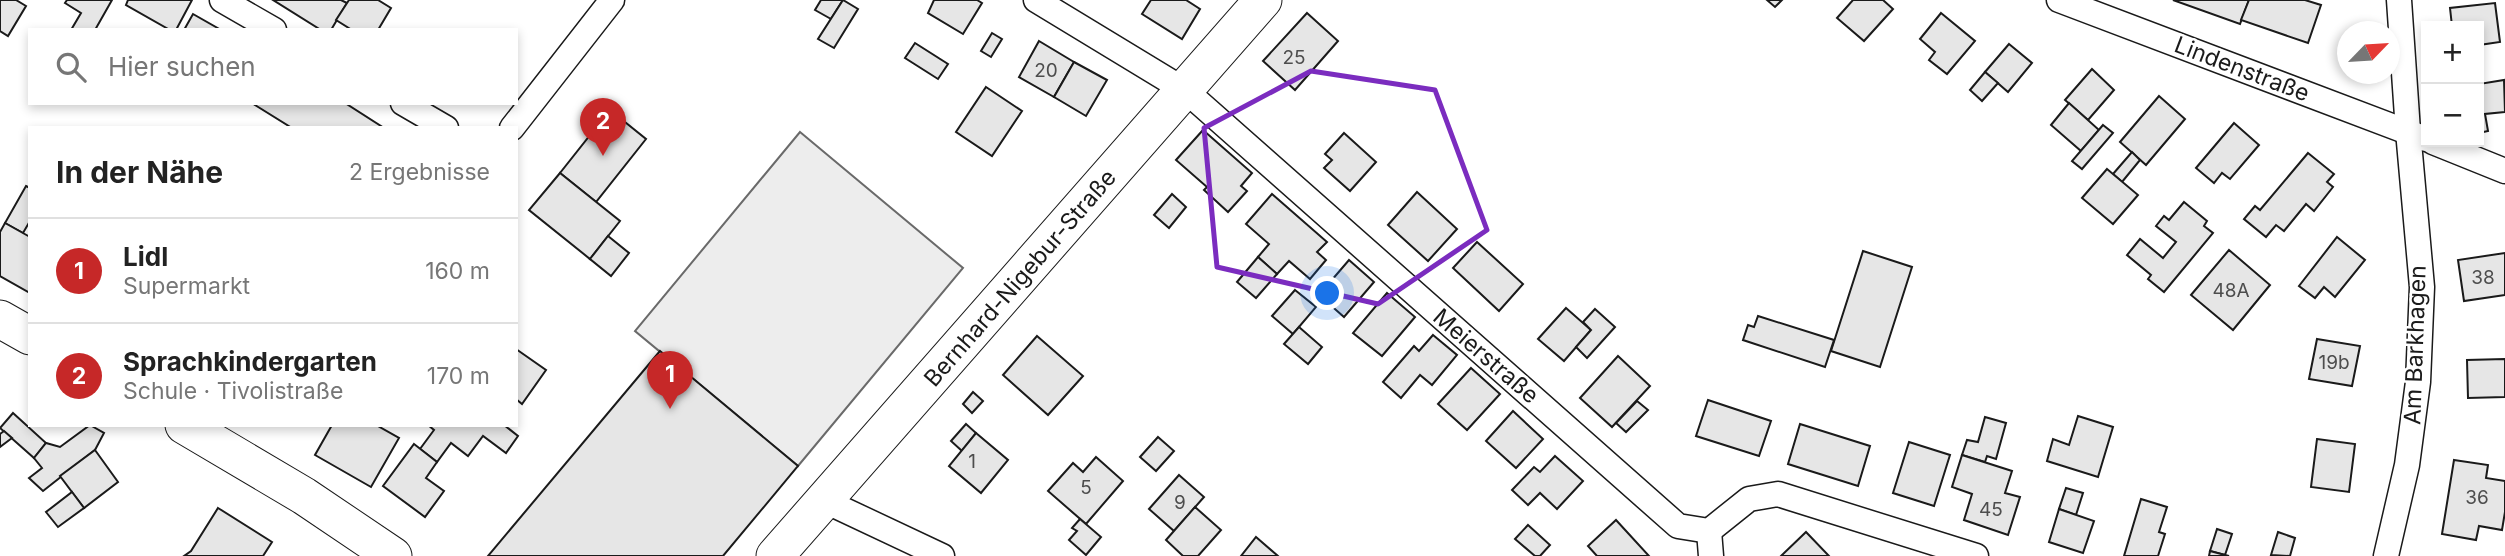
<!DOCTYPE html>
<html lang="de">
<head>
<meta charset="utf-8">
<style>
	:root { --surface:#fff; --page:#f2f2f2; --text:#222; --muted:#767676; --line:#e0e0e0; --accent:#c62828 }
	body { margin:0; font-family:Inter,sans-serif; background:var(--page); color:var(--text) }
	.controls { position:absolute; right:21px; top:21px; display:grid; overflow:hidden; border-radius:0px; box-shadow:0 4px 10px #0003 }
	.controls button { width:63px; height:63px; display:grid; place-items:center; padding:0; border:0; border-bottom:2px solid var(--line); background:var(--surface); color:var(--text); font:35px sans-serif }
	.compass { position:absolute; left:2337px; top:21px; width:63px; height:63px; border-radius:50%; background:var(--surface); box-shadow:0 4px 10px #0003; rotate:65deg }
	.you { position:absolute; left:1328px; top:294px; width:24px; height:24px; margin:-18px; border:5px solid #fff; border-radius:50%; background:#1a73e8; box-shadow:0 0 0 10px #1a73e833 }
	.badge { display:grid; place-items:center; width:46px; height:46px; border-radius:50%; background:var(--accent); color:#fff; font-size:23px; font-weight:700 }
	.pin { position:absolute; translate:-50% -58px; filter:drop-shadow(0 2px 4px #0008) }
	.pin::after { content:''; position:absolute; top:37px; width:24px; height:21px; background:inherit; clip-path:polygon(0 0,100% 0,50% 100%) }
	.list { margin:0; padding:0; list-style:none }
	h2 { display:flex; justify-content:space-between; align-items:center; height:91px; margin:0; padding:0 28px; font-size:30px }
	h2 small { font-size:23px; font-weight:400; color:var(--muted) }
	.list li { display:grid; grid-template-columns:46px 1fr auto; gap:21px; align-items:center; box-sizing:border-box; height:105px; padding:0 28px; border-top:2px solid var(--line) }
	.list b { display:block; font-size:26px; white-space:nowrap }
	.list p { margin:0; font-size:23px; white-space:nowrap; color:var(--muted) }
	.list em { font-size:23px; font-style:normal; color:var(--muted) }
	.icon { flex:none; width:38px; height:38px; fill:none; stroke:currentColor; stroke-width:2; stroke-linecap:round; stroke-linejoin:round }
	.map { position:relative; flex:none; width:2505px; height:556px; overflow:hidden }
	.search { position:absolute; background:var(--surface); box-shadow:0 4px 10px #0003; left:28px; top:28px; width:490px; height:77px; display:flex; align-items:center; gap:18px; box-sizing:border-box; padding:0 24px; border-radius:0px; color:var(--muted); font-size:26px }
	.panel { position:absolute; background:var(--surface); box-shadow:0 4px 10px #0003; left:28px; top:126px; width:490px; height:301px; border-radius:0px }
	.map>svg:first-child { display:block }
</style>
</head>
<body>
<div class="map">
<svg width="2505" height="556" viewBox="0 0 2505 556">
	<rect width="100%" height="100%" fill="#fff"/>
	<polygon fill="#ededed" stroke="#6a6a6a" stroke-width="2" points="800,132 963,268 798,466 635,331"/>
	<g fill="#e6e6e6" stroke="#1a1a1a" stroke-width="2">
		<polygon points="0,0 16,0 26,6 8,36 0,31"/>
		<polygon points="67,0 112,0 95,30 71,30 81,13 65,3"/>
		<polygon points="128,0 192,0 176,30 170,30 126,5"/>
		<polygon points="273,0 341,0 347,3 331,30 321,30"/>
		<polygon points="349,0 378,0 391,8 378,30 352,30 336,20"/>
		<polygon points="821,0 843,0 831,19 815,10"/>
		<polygon points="843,0 858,9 834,48 818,39"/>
		<polygon points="934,0 977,0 982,3 963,34 928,13"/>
		<polygon points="1151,0 1186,0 1200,9 1182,39 1142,14"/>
		<polygon points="1767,0 1782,0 1775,7"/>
		<polygon points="1853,0 1883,0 1893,9 1864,41 1837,18"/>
		<polygon points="2173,0 2249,0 2240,24"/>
		<polygon points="2249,0 2305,0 2321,5 2308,43 2241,20"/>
		<polygon points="2495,3 2500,42 2479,45 2479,26 2452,26 2450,8"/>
		<polygon points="1307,13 1338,41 1295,90 1263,61"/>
		<polygon points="1941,13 1975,41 1947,74 1929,60 1935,52 1920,39"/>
		<polygon points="193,14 221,30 184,30"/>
		<polygon points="992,33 1002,39 991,57 981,51"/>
		<polygon points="1039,41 1074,62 1054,97 1019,77"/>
		<polygon points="915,43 948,64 938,79 905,58"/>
		<polygon points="2009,44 2032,63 2008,92 1985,72"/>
		<polygon points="1074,62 1107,80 1086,116 1054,97"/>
		<polygon points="2092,69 2114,90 2088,120 2065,100"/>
		<polygon points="1985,72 1998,83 1982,101 1970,90"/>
		<polygon points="2504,80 2505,112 2485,114 2488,131 2479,133 2479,84"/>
		<polygon points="986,87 1022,111 992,156 956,132"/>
		<polygon points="2159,96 2185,119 2146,165 2120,142"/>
		<polygon points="257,103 345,103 384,128 292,128 255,105"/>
		<polygon points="2069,103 2099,130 2081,151 2051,125"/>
		<polygon points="610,110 646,139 596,202 560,173"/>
		<polygon points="2234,123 2259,145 2230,179 2222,173 2214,183 2196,168"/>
		<polygon points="2103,125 2113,133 2082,169 2072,161"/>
		<polygon points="1203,130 1252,173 1241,186 1247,191 1228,212 1204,190 1207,187 1176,160"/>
		<polygon points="1344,133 1376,162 1350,191 1324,168 1332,160 1325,154"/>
		<polygon points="2132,152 2140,160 2122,182 2113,174"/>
		<polygon points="2308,153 2334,174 2327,182 2333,187 2314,211 2306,204 2284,231 2276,225 2266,237 2244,219 2255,206 2260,210"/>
		<polygon points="2107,169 2138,195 2113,224 2082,198"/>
		<polygon points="560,173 620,221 590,259 529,210"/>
		<polygon points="26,186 30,188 30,221 23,233 5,223"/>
		<polygon points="1417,192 1457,229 1428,261 1388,225"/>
		<polygon points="1172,194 1186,207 1169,228 1154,215"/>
		<polygon points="1272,194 1327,242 1317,252 1326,260 1310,279 1289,261 1277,274 1258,257 1269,244 1246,224"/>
		<polygon points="2184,202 2207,221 2204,226 2213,233 2164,292 2148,279 2151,275 2127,255 2140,239 2163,258 2176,242 2156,226 2164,216 2169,220"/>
		<polygon points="5,223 30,237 30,293 0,276 0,232"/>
		<polygon points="608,236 629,253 611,276 590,259"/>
		<polygon points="2337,237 2365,260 2335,297 2324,287 2315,298 2299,286"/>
		<polygon points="1477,242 1523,284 1499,311 1453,268"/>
		<polygon points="2229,250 2270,285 2233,330 2191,295"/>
		<polygon points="1863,251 1912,267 1880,367 1831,351"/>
		<polygon points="2505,253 2505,295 2464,301 2458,260"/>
		<polygon points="1258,257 1277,274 1256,298 1237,282"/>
		<polygon points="1349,260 1374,282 1344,317 1319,295"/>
		<polygon points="1295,290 1316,307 1293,334 1272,316"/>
		<polygon points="1387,293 1415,317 1382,356 1353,333"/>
		<polygon points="1566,308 1591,330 1564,361 1538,339"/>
		<polygon points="1595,309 1615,327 1587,358 1576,347 1591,330 1583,322"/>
		<polygon points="1758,316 1834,340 1825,367 1743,340 1748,325 1754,327"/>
		<polygon points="1299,327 1322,347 1308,364 1284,344"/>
		<polygon points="1433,335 1457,355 1432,385 1420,375 1401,398 1383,382 1414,346 1419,351"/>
		<polygon points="1037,336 1083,376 1048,415 1003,375"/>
		<polygon points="2317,339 2360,346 2352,386 2309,379"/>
		<polygon points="516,349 546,370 522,404 516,399"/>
		<polygon points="660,351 798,466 723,556 488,556"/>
		<polygon points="1618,356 1650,386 1612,427 1580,398"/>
		<polygon points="2505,359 2505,397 2468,398 2467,360"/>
		<polygon points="1471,368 1500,394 1467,430 1438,404"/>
		<polygon points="973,392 983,401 972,413 963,404"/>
		<polygon points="1708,400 1771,421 1759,456 1696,436"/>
		<polygon points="1637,401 1648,410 1626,432 1616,423"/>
		<polygon points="1513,411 1543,439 1516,468 1486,441"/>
		<polygon points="13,413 46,443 34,458 0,428"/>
		<polygon points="2078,416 2113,427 2098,477 2047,461 2053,439 2069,445"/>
		<polygon points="1985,417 2006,423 1996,459 1987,456 1985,462 1962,455 1967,440 1978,442"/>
		<polygon points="966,424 976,433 962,451 951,441"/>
		<polygon points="1800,424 1870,446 1858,486 1788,464"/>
		<polygon points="90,425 104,433 95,450 43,491 29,478 42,468 34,458 46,443 60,447"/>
		<polygon points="332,425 376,425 399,438 371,487 315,455"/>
		<polygon points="428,425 504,425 518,436 506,453 483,436 468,456 451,443 437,462 420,449 434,430"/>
		<polygon points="4,431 12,438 0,447 0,434"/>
		<polygon points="976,433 1008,460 981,493 949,466"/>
		<polygon points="1158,437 1174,451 1156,471 1140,457"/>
		<polygon points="2317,439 2355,444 2349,492 2311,487"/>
		<polygon points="1909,442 1950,455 1934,506 1893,493"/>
		<polygon points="414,444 437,462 426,478 444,491 425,517 383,486"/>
		<polygon points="95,450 118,482 84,508 60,476"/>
		<polygon points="1962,455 2012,471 2005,493 2020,497 2008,535 1964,520 1972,494 1952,487"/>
		<polygon points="1555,456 1583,481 1557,509 1540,493 1528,505 1512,490 1534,467 1540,472"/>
		<polygon points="1096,457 1123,481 1086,524 1048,491 1073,463 1083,472"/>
		<polygon points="2454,460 2488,465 2486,478 2505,481 2505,512 2502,530 2479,526 2476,540 2442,534"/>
		<polygon points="1179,475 1204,497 1174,531 1149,509"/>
		<polygon points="2066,488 2083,493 2076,515 2059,509"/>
		<polygon points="72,492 84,508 58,527 46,512"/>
		<polygon points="2141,499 2167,507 2159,532 2165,534 2158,556 2124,556"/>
		<polygon points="1195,507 1221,530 1198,556 1183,556 1166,540"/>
		<polygon points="218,508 272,542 263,556 184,556 191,551"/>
		<polygon points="2059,509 2094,521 2083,553 2049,542"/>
		<polygon points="1080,519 1101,537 1086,555 1069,540 1077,531 1072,528"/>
		<polygon points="1616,520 1649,556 1597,556 1588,546"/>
		<polygon points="1528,525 1550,545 1540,556 1535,556 1515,539"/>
		<polygon points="2217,529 2232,534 2225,555 2210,551"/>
		<polygon points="1806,532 1829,556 1781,556"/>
		<polygon points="2278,532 2295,538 2290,556 2271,555"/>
		<polygon points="1256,537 1278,556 1241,556"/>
		<polygon points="2210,551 2225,555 2229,556 2209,556"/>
	</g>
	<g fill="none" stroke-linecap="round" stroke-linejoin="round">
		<defs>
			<g id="street">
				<polyline points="222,0 274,30"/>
				<polyline points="1036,0 1186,91 1678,526 1709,531 1749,499 1778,494 1976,556"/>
				<polyline points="2059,0 2426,139"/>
				<polyline points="403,103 446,128"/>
				<polyline points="512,128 612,0"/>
				<polyline points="2433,142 2505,171"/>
				<polyline points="823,500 942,556"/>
				<polyline points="1709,531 1711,556"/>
				<polyline points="2386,556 2407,465 2418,382 2422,287 2408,131 2399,0"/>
			</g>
			<g id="secondary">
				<polyline points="0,319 30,336"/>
				<polyline points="184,425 304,496 393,556"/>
				<polyline points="775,556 1263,0"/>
			</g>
		</defs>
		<use href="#street" stroke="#1a1a1a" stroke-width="27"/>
		<use href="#secondary" stroke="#1a1a1a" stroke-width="39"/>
		<use href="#street" stroke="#fff" stroke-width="24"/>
		<use href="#secondary" stroke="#fff" stroke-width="37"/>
	</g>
	<path fill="none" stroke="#7b2cbf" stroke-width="5" stroke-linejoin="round" d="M1311 71 1435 90 1487 230 1378 304 1217 267 1204 128Z"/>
	<g text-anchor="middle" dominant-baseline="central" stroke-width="5" stroke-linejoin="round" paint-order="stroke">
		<g font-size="19" fill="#4d4d4d">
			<text x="1294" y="57">25</text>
			<text x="1046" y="70">20</text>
			<text x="2483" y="277">38</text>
			<text x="2231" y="290">48A</text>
			<text x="2334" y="362">19b</text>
			<text x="972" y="461">1</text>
			<text x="1086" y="487">5</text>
			<text x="2477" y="497">36</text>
			<text x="1180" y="502">9</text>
			<text x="1991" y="509">45</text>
		</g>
		<g font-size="23" fill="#1a1a1a" stroke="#fff">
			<text transform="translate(2242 69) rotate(21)">Lindenstraße</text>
			<text transform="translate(1020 278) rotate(-49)">Bernhard-Nigebur-Straße</text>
			<text transform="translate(2415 345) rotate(-88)">Am Barkhagen</text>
			<text transform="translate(1486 356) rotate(41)">Meierstraße</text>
		</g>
	</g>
</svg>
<div class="controls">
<button>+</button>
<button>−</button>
</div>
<svg class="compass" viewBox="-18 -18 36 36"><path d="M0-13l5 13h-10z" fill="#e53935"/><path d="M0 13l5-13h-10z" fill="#767676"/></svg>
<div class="you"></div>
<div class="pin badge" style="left:670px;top:409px">1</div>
<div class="pin badge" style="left:603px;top:156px">2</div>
<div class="search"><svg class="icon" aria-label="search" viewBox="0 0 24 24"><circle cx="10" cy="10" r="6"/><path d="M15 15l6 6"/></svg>Hier suchen</div>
<section class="panel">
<h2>In der Nähe<small>2 Ergebnisse</small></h2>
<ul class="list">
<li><span class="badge">1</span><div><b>Lidl</b><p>Supermarkt</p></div><em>160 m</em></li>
<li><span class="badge">2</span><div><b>Sprachkindergarten</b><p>Schule · Tivolistraße</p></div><em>170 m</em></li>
</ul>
</section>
</div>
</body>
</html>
